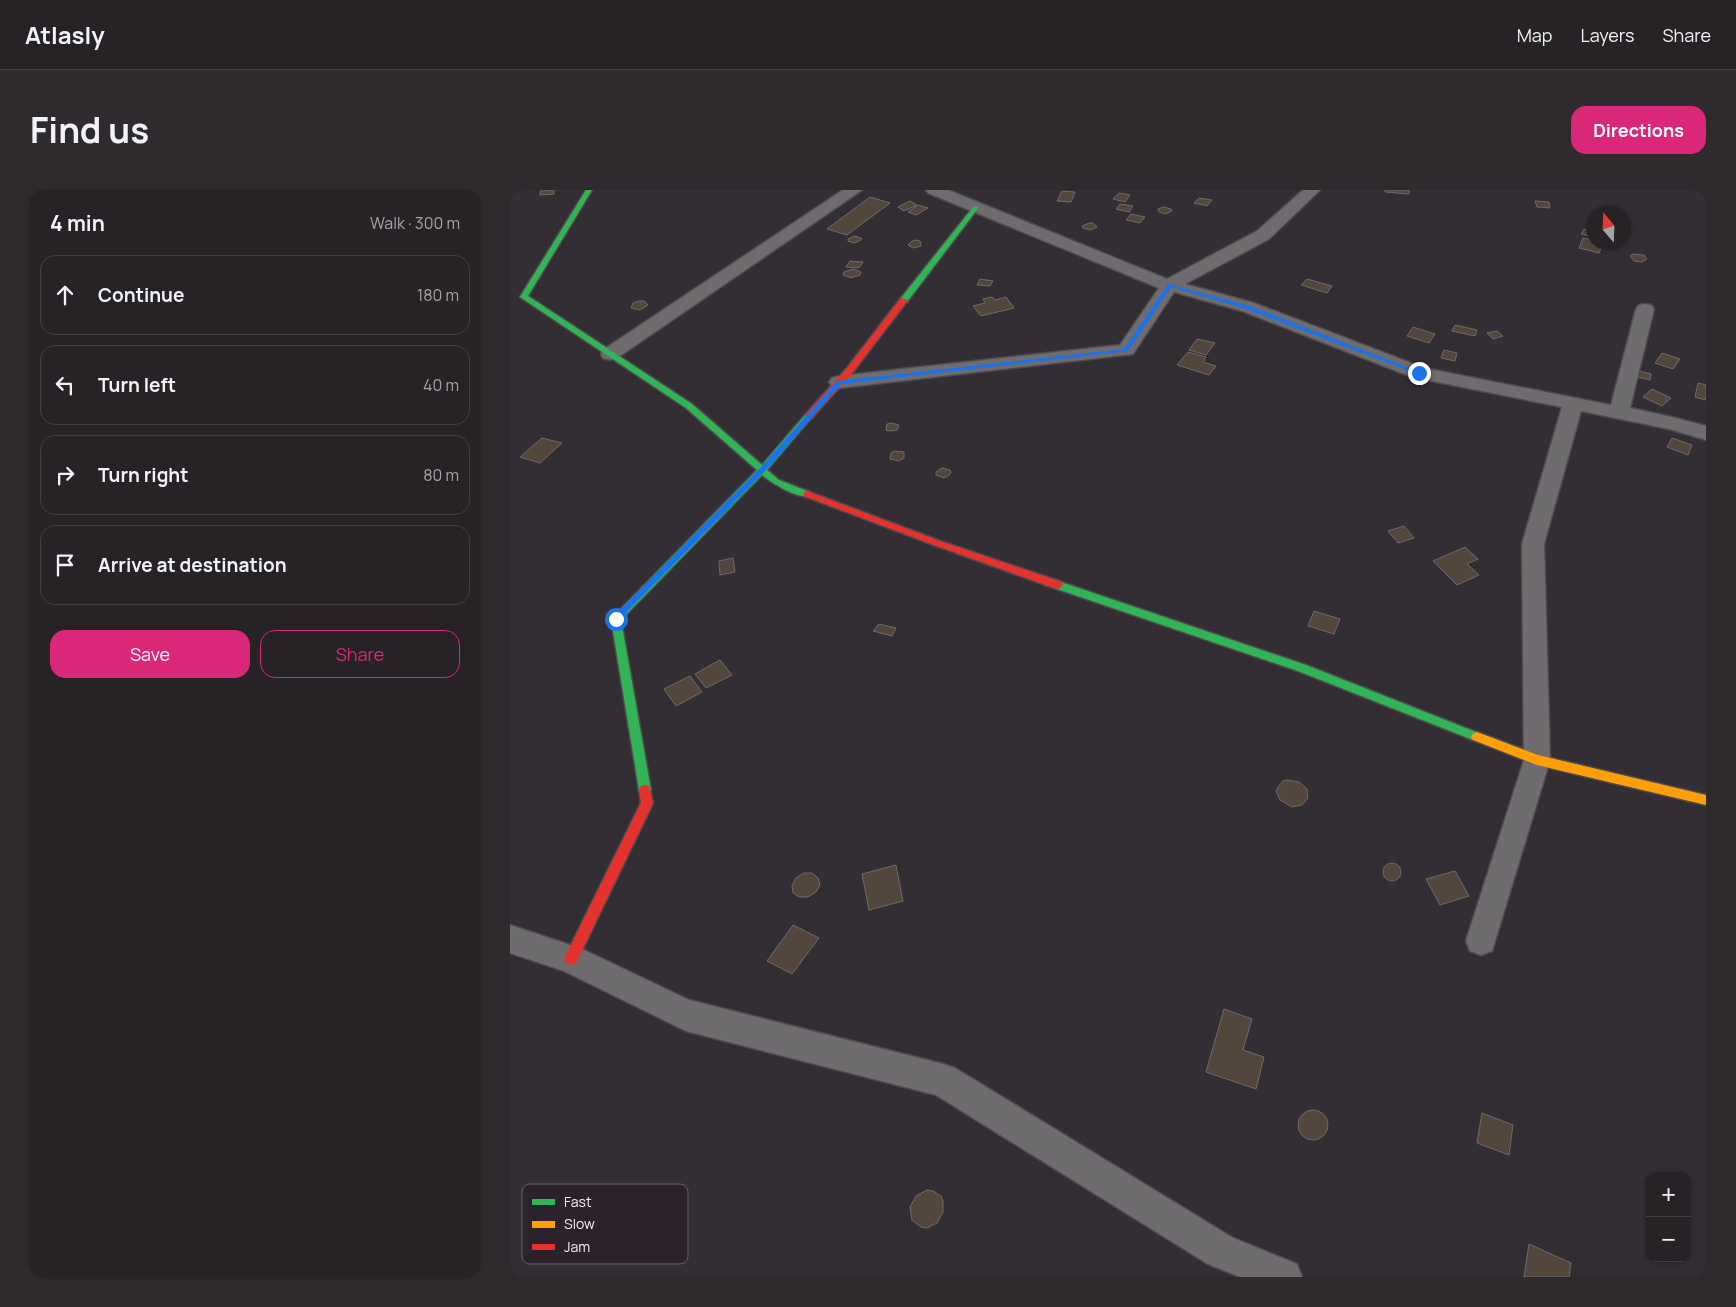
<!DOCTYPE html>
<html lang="en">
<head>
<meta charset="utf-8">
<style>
	:root { --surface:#262226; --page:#2e2a2e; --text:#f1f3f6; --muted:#a4a4a7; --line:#423f43; --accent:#db2777 }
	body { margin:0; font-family:Manrope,sans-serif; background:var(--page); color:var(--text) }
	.controls { position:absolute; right:15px; bottom:15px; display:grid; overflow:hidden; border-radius:10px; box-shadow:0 1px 4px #0004 }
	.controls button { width:45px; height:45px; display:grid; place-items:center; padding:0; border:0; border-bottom:1px solid var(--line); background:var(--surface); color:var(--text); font:25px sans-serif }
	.compass { position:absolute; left:1076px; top:15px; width:45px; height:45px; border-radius:50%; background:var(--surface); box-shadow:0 1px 4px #0004; rotate:341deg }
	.stop { position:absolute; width:15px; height:15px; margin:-11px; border:4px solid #1a73e8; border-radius:50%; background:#fff }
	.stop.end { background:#1a73e8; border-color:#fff; box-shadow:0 1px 5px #0008 }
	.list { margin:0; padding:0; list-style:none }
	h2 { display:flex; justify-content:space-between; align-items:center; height:65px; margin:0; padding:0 20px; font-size:21px }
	h2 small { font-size:16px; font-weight:400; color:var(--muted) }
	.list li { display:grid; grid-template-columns:32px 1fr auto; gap:15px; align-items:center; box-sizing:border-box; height:80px; margin:0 10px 10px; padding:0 10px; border:1px solid var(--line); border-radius:15px }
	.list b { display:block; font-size:19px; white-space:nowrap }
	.list em { font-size:16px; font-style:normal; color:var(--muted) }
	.actions { display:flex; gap:10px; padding:15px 20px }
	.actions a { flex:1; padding:11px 0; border:1px solid var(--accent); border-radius:15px; text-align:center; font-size:18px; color:var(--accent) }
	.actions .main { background:var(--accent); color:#fff }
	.icon { flex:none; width:28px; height:28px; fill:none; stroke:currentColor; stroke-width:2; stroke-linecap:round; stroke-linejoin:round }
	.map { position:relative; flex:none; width:1196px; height:1087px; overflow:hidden; border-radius:15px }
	header { display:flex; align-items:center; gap:30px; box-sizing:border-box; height:70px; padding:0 25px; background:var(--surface); border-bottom:1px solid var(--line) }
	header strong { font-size:24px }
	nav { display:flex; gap:28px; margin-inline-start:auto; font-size:18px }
	.intro { display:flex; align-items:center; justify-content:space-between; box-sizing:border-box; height:120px; padding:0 30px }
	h1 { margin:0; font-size:35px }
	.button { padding:12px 22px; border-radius:15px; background:var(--accent); color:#fff; font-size:18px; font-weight:700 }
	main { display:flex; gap:30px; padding:0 30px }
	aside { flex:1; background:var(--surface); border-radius:15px; box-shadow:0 1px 4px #0004 }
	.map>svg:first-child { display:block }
</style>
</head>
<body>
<header>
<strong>Atlasly</strong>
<nav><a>Map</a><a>Layers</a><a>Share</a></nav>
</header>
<div class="intro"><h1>Find us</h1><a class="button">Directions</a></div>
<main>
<aside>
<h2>4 min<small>Walk · 300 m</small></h2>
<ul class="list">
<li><svg class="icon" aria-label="ahead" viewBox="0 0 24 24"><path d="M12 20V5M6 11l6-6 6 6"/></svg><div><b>Continue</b></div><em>180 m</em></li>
<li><svg class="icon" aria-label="left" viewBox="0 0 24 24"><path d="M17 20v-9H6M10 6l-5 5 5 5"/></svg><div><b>Turn left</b></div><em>40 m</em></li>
<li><svg class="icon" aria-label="right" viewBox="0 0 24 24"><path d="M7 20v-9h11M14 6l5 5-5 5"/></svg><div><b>Turn right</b></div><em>80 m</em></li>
<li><svg class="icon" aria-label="arrive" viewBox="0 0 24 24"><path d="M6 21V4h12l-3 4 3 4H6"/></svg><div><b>Arrive at destination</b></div></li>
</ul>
<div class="actions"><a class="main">Save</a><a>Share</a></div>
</aside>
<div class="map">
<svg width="1196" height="1087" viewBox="0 0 1196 1087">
	<rect width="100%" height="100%" fill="#332e33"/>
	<g fill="#53463c" stroke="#6f6a6a">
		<polygon points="44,0 44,4 30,5 30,1"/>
		<polygon points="875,0 899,0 899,4 875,2"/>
		<polygon points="552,1 565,2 561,12 547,11"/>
		<polygon points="609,3 620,5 615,12 603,9"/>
		<polygon points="360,7 380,13 337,45 317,39"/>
		<polygon points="689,8 702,10 697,16 684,13"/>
		<polygon points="400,11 407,15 394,21 388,17"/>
		<polygon points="1025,11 1039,12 1040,18 1027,17"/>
		<polygon points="610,14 623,16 619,22 606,19"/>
		<polygon points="408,15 418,18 406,25 398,22"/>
		<polygon points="654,17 661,19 662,21 656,24 649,22 648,19"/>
		<polygon points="621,24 635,27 630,33 616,30"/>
		<polygon points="579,33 583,33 587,37 580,40 573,38 572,36"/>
		<polygon points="1074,39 1084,42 1084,47 1071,44"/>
		<polygon points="345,46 351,48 351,50 344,53 338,51 338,49"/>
		<polygon points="1073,48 1084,50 1084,52 1094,52 1089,63 1069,58"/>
		<polygon points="406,50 410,51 411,56 403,58 398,55 402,51"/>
		<polygon points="1123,64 1134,65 1137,69 1132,72 1124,71 1120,66"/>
		<polygon points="340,71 353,72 349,78 336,77"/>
		<polygon points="343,79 351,82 350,85 341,88 333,85 334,82"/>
		<polygon points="470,89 483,91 480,96 467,95"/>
		<polygon points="797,89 822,96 817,103 791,95"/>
		<polygon points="482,107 485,110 496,107 504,118 471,126 463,116 475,113 473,109"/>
		<polygon points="129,111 134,111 138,115 130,120 121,118 123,113"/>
		<polygon points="945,135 967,140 965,146 942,141"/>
		<polygon points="903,137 925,144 919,153 897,146"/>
		<polygon points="987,141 993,146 983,149 977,143"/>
		<polygon points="687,149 705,153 696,165 679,160"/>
		<polygon points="934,160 947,163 945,171 931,168"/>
		<polygon points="678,162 696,167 693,172 706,176 699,185 667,175"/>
		<polygon points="1152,163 1170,169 1163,179 1145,173"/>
		<polygon points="1129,181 1141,184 1140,190 1128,187"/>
		<polygon points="1188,193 1196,195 1196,210 1185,207"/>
		<polygon points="1142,199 1161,208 1152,216 1133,207"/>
		<polygon points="381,233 389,235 387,240 379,241 376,240 377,234"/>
		<polygon points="32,248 52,253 30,273 10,267"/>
		<polygon points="1162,248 1182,255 1178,265 1157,257"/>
		<polygon points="385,261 394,262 394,268 389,271 380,269 381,263"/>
		<polygon points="432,278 440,280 441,283 438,286 434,288 426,285 426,282"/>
		<polygon points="894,336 904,348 888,353 878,341"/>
		<polygon points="955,357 968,369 957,374 969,385 947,395 923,371"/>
		<polygon points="223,368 225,382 210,385 209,371"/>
		<polygon points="804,421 830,429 824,444 798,436"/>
		<polygon points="369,434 386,438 382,446 363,441"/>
		<polygon points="210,470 222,485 196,498 185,484"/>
		<polygon points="180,486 192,502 166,516 154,499"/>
		<polygon points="778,590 789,592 797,599 798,608 792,615 782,617 770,610 766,601 768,597 773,591"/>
		<circle cx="882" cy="682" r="9"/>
		<polygon points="386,675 393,711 359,720 352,684"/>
		<polygon points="945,681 959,706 930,715 916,689"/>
		<polygon points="294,683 302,683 308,688 310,695 306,702 298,707 289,707 283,703 282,696 286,688"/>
		<polygon points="283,735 309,748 282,784 257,771"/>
		<polygon points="714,819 742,829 733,860 754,867 746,899 696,882"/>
		<circle cx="803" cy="935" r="15"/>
		<polygon points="972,923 1003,935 999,965 967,953"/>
		<polygon points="417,1000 423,1001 431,1006 433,1011 433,1022 427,1033 417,1038 411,1037 402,1030 400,1017 406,1006"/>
		<polygon points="1019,1054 1061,1073 1059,1087 1014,1087"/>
	</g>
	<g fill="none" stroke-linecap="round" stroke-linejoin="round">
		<defs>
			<g id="street">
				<polygon points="333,0 352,0 107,168 100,170 93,168 91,164 93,160"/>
				<polygon points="416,0 438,0 657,89 747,41 793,0 810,0 759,49 675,94 744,113 914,178 1101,215 1126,119 1129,115 1135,114 1141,115 1144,119 1120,218 1162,227 1196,236 1196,250 1159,239 1071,221 1034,354 1040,570 982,761 971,765 960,761 956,751 1014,570 1012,354 1052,217 902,187 732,121 664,102 623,164 329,198 322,196 319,192 322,188 329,186 610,155 649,98 418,3"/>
				<polygon points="0,735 72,759 179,810 433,874 445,878 723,1048 787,1074 792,1087 730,1087 698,1074 426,905 176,841 54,781 0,763"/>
			</g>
			<g id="fast">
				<path d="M76 0H82L18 106 182 214 252 275 295 225H301L302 227 257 280 269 290 300 302V306C287 309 262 293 252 285L111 430 141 600 139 604 135 605 131 604 129 600 101 429 247 280 176 218 10 107Z"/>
				<polygon points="464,16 469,17 397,112 391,112 391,108"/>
				<polygon points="548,391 796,475 971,544 973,547 971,550 963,550 788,481 544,398 543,395 544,392"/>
			</g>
			<polygon id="slow" points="967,542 1028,565 1196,605 1196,615 1027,575 963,550 961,547 963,544"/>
			<g id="jam">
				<polygon points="391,108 398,110 343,182 301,229 295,229 295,225 337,178"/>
				<polygon points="297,301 430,351 552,392 553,395 548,399 544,398 424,355 294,306 294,302"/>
				<polygon points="135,595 139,596 143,613 66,773 61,775 56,773 54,769 56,765 131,613 129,600 131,596"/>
			</g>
		</defs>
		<use href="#street" stroke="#4f4a4e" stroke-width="3"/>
		<use href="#fast" stroke="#4f4a4e" stroke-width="3"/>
		<use href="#slow" stroke="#4f4a4e" stroke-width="3"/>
		<use href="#jam" stroke="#4f4a4e" stroke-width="3"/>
		<use href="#street" fill="#6f6c6f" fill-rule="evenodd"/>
		<use href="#fast" fill="#30b455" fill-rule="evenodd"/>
		<use href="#slow" fill="#ff9f0a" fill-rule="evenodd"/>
		<use href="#jam" fill="#e5322d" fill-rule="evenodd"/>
	</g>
	<polygon fill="#1a73e8" points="658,94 740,116 912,183 907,184 736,119 661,97 618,161 331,194 255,281 108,431 103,431 103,427 250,278 327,191 614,159"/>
	<rect x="12" y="994" width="166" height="80" rx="8" fill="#2b222b" stroke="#685f67" stroke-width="1"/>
	<rect x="22" y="1009" width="23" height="6" fill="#30b455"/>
	<rect x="22" y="1031" width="23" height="7" fill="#ff9f0a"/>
	<rect x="22" y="1054" width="23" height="6" fill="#e5322d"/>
	<g font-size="14" fill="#f5eef4">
		<text x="54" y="1017">Fast</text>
		<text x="54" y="1039">Slow</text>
		<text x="54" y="1062">Jam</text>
	</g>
</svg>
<div class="controls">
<button>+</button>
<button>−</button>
</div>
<svg class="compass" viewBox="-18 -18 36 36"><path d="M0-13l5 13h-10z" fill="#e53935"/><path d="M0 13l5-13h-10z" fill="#a4a4a7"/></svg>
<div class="stop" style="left:106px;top:429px"></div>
<div class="stop end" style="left:909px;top:183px"></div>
</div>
</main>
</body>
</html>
